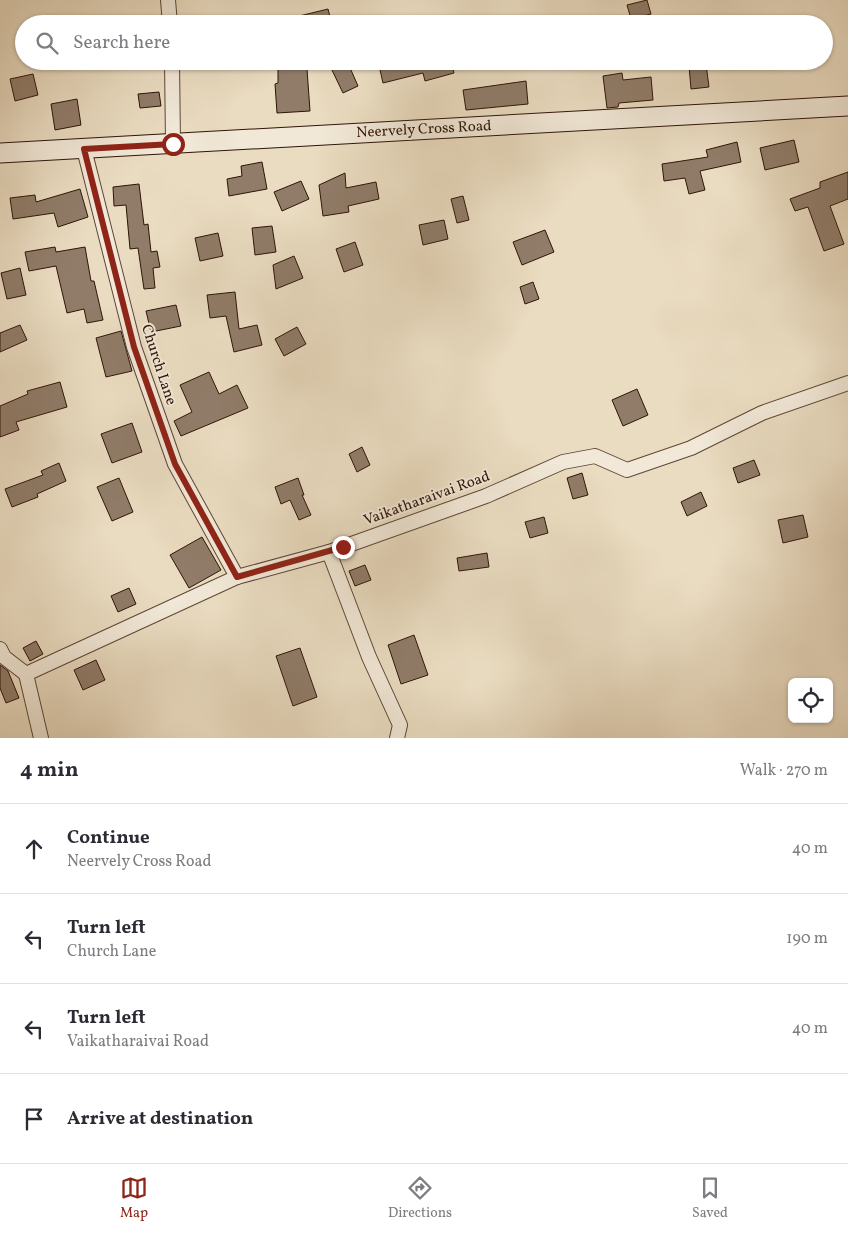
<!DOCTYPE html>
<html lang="en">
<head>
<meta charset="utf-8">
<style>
	:root { --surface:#fff; --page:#f2f2f3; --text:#2b2b33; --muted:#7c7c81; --line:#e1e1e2; --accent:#8f2418 }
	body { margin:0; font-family:Vollkorn,serif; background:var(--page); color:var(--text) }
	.controls { position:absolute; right:15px; bottom:15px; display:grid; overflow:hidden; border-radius:8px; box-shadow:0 1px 4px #0004 }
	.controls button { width:45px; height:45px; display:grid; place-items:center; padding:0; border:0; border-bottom:1px solid var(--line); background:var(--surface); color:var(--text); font:25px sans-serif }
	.stop { position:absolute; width:15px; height:15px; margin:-11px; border:4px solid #8f2418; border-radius:50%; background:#fff }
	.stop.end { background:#8f2418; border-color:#fff; box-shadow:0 1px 5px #0008 }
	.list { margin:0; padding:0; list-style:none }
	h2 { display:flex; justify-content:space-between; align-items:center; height:65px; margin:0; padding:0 20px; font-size:21px }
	h2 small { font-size:16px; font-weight:400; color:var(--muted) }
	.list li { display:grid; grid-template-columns:32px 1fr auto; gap:15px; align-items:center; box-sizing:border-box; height:90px; padding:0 20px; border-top:1px solid var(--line) }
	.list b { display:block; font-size:19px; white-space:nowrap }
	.list p { margin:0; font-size:16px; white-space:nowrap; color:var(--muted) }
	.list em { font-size:16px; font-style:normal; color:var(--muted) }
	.icon { flex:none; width:28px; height:28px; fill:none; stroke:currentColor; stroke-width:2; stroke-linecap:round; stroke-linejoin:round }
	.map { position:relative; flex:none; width:848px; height:738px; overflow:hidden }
	.search { position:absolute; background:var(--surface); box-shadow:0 1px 4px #0004; left:15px; right:15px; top:15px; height:55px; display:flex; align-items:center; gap:12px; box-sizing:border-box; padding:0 18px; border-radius:28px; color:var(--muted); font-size:19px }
	.sheet { height:425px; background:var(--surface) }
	nav { display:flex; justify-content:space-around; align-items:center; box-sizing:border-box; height:70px; border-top:1px solid var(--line); background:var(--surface); font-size:14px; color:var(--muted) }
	nav a { display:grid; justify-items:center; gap:2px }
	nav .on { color:var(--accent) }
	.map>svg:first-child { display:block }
</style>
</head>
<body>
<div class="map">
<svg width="848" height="738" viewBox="0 0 848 738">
	<rect width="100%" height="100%" fill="#eadcc1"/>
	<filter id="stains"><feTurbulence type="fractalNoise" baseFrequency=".004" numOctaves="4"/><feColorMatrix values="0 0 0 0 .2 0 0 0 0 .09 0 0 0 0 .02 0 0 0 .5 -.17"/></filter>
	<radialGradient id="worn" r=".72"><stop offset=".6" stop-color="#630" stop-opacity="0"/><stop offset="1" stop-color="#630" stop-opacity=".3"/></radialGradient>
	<g fill="#907c69" stroke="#2f1409">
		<polygon points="647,0 651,14 631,19 627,5"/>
		<polygon points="328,9 332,24 288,24 287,19"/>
		<polygon points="347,61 358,86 343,93 331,68"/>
		<polygon points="378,61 451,61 454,73 425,81 423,73 383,83"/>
		<polygon points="706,64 709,87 691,89 689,66"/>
		<polygon points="278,69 307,69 310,111 277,113 275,84 278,83"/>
		<polygon points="622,73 623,80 651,77 653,100 619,103 618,107 607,108 603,76"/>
		<polygon points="33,74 38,95 15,101 10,79"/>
		<polygon points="526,81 528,104 466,110 463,90"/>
		<polygon points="159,92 161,106 140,108 138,94"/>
		<polygon points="77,99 81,125 55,130 51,104"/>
		<polygon points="794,140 799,162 765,170 760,148"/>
		<polygon points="737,142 741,162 700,171 705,190 689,194 685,178 664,181 662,164 708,157 706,150"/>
		<polygon points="262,162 267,189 229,196 227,179 242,176 241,166"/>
		<polygon points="848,172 848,199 830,206 844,244 824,251 808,207 795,211 790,199 820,188 820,182"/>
		<polygon points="345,173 346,188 376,182 379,199 348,206 349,212 323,216 319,185"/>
		<polygon points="301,181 309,199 282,211 274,192"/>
		<polygon points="139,184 144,225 148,224 151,252 157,251 160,267 153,268 155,288 144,289 138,248 130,249 126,205 114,206 113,187"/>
		<polygon points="80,189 88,217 58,227 54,213 13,219 10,198 35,195 36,202"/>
		<polygon points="463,196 469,220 457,223 451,199"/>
		<polygon points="444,220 448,239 423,245 419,225"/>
		<polygon points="272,226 276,252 255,255 252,228"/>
		<polygon points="545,230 554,252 522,265 513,242"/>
		<polygon points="218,233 223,256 200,261 195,238"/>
		<polygon points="355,242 363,265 344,272 336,249"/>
		<polygon points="55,247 56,252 85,247 91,281 94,281 103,320 87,323 84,309 67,313 56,266 29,271 25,252"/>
		<polygon points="294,256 303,278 276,289 273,265"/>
		<polygon points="20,268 26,295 7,299 1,273"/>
		<polygon points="533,282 539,299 525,304 520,287"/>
		<polygon points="235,292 239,329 257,325 262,345 234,352 226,316 210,318 207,295"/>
		<polygon points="176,305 181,326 151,332 146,311"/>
		<polygon points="20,325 27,340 0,352 0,333"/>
		<polygon points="297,327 306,344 284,356 275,339"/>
		<polygon points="121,331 132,371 106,377 96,338"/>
		<polygon points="209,372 219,394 237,385 248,408 181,436 174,421 192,412 180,385"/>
		<polygon points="60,382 67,407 16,422 19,430 0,437 0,406 28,394 27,391"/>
		<polygon points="637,389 648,415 623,426 612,400"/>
		<polygon points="132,423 142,452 112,463 101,434"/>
		<polygon points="362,447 370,465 357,472 349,454"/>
		<polygon points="754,460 760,475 738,483 733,468"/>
		<polygon points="59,463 66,481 37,494 38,497 12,507 5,489 43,475 41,471"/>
		<polygon points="582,473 588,495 573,499 567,478"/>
		<polygon points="119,478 133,512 112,521 97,487"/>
		<polygon points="298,478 304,495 302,495 311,515 299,520 290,500 281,504 275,487"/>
		<polygon points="701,492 707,506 687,516 681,502"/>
		<polygon points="803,515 808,537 783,543 778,520"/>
		<polygon points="544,517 548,533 530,538 525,522"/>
		<polygon points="202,537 221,570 189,588 170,555"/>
		<polygon points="487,553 489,567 459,571 457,558"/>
		<polygon points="365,565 371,580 355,586 349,571"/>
		<polygon points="129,588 136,604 118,612 111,596"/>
		<polygon points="414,635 428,675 401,684 388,645"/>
		<polygon points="36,641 43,654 30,661 23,648"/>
		<polygon points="300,648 317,697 293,706 276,656"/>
		<polygon points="96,660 105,680 83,690 74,670"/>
		<polygon points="0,665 8,671 19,698 6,703 0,688"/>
	</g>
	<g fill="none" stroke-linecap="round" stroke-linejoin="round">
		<defs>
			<g id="street">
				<polyline points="168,0 170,24"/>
				<polyline points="172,61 173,144"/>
				<polyline points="84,149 134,347 175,464 237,577"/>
				<polyline points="329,552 369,657 400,725 397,738"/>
				<polyline points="0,649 4,657 26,674 237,577 329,552 486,496 563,462 595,456 627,470 691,448 762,413 848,383"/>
				<polyline points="26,674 41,738"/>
			</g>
			<polyline id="secondary" points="0,153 848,106"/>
		</defs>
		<use href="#street" stroke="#5e4637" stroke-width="16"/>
		<use href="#secondary" stroke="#2f1409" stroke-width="21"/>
		<use href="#street" stroke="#f1e8d7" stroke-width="14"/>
		<use href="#secondary" stroke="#f1e8d7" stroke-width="19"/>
	</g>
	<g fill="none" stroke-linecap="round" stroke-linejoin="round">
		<polyline stroke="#8f2418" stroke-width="6" points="173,144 84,149 134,347 175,464 237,577 343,547"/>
	</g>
	<g text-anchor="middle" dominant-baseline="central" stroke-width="4" stroke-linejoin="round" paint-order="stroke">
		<g font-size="15" fill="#2f1409" stroke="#f1e8d7">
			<text transform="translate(424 130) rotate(-3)">Neervely Cross Road</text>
			<text transform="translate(158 365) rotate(72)">Church Lane</text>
			<text transform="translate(427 499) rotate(-20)">Vaikatharaivai Road</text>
		</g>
	</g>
	<rect width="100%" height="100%" filter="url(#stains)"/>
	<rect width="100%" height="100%" fill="url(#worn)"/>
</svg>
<div class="controls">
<button><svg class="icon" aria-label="locate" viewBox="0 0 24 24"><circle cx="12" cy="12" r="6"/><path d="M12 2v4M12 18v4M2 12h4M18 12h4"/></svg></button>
</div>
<div class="stop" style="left:173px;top:144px"></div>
<div class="stop end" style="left:343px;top:547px"></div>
<div class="search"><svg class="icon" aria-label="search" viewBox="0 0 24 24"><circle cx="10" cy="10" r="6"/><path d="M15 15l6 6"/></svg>Search here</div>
</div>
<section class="sheet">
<h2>4 min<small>Walk · 270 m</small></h2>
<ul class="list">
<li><svg class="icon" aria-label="ahead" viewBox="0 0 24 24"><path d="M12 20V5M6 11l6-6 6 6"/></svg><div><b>Continue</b><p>Neervely Cross Road</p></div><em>40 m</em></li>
<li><svg class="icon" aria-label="left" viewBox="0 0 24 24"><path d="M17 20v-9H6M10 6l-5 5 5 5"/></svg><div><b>Turn left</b><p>Church Lane</p></div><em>190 m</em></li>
<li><svg class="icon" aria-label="left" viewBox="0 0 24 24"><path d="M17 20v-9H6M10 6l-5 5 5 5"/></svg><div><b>Turn left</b><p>Vaikatharaivai Road</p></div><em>40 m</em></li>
<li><svg class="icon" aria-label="arrive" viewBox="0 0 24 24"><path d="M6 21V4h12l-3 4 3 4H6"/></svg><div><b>Arrive at destination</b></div></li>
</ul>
</section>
<nav>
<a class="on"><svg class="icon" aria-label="map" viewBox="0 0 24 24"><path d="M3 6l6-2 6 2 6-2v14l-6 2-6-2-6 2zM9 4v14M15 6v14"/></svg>Map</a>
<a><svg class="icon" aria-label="directions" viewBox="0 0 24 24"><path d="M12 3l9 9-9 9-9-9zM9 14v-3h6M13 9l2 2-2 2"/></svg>Directions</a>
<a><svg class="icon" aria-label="saved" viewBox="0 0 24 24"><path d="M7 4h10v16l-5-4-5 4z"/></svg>Saved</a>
</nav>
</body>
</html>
